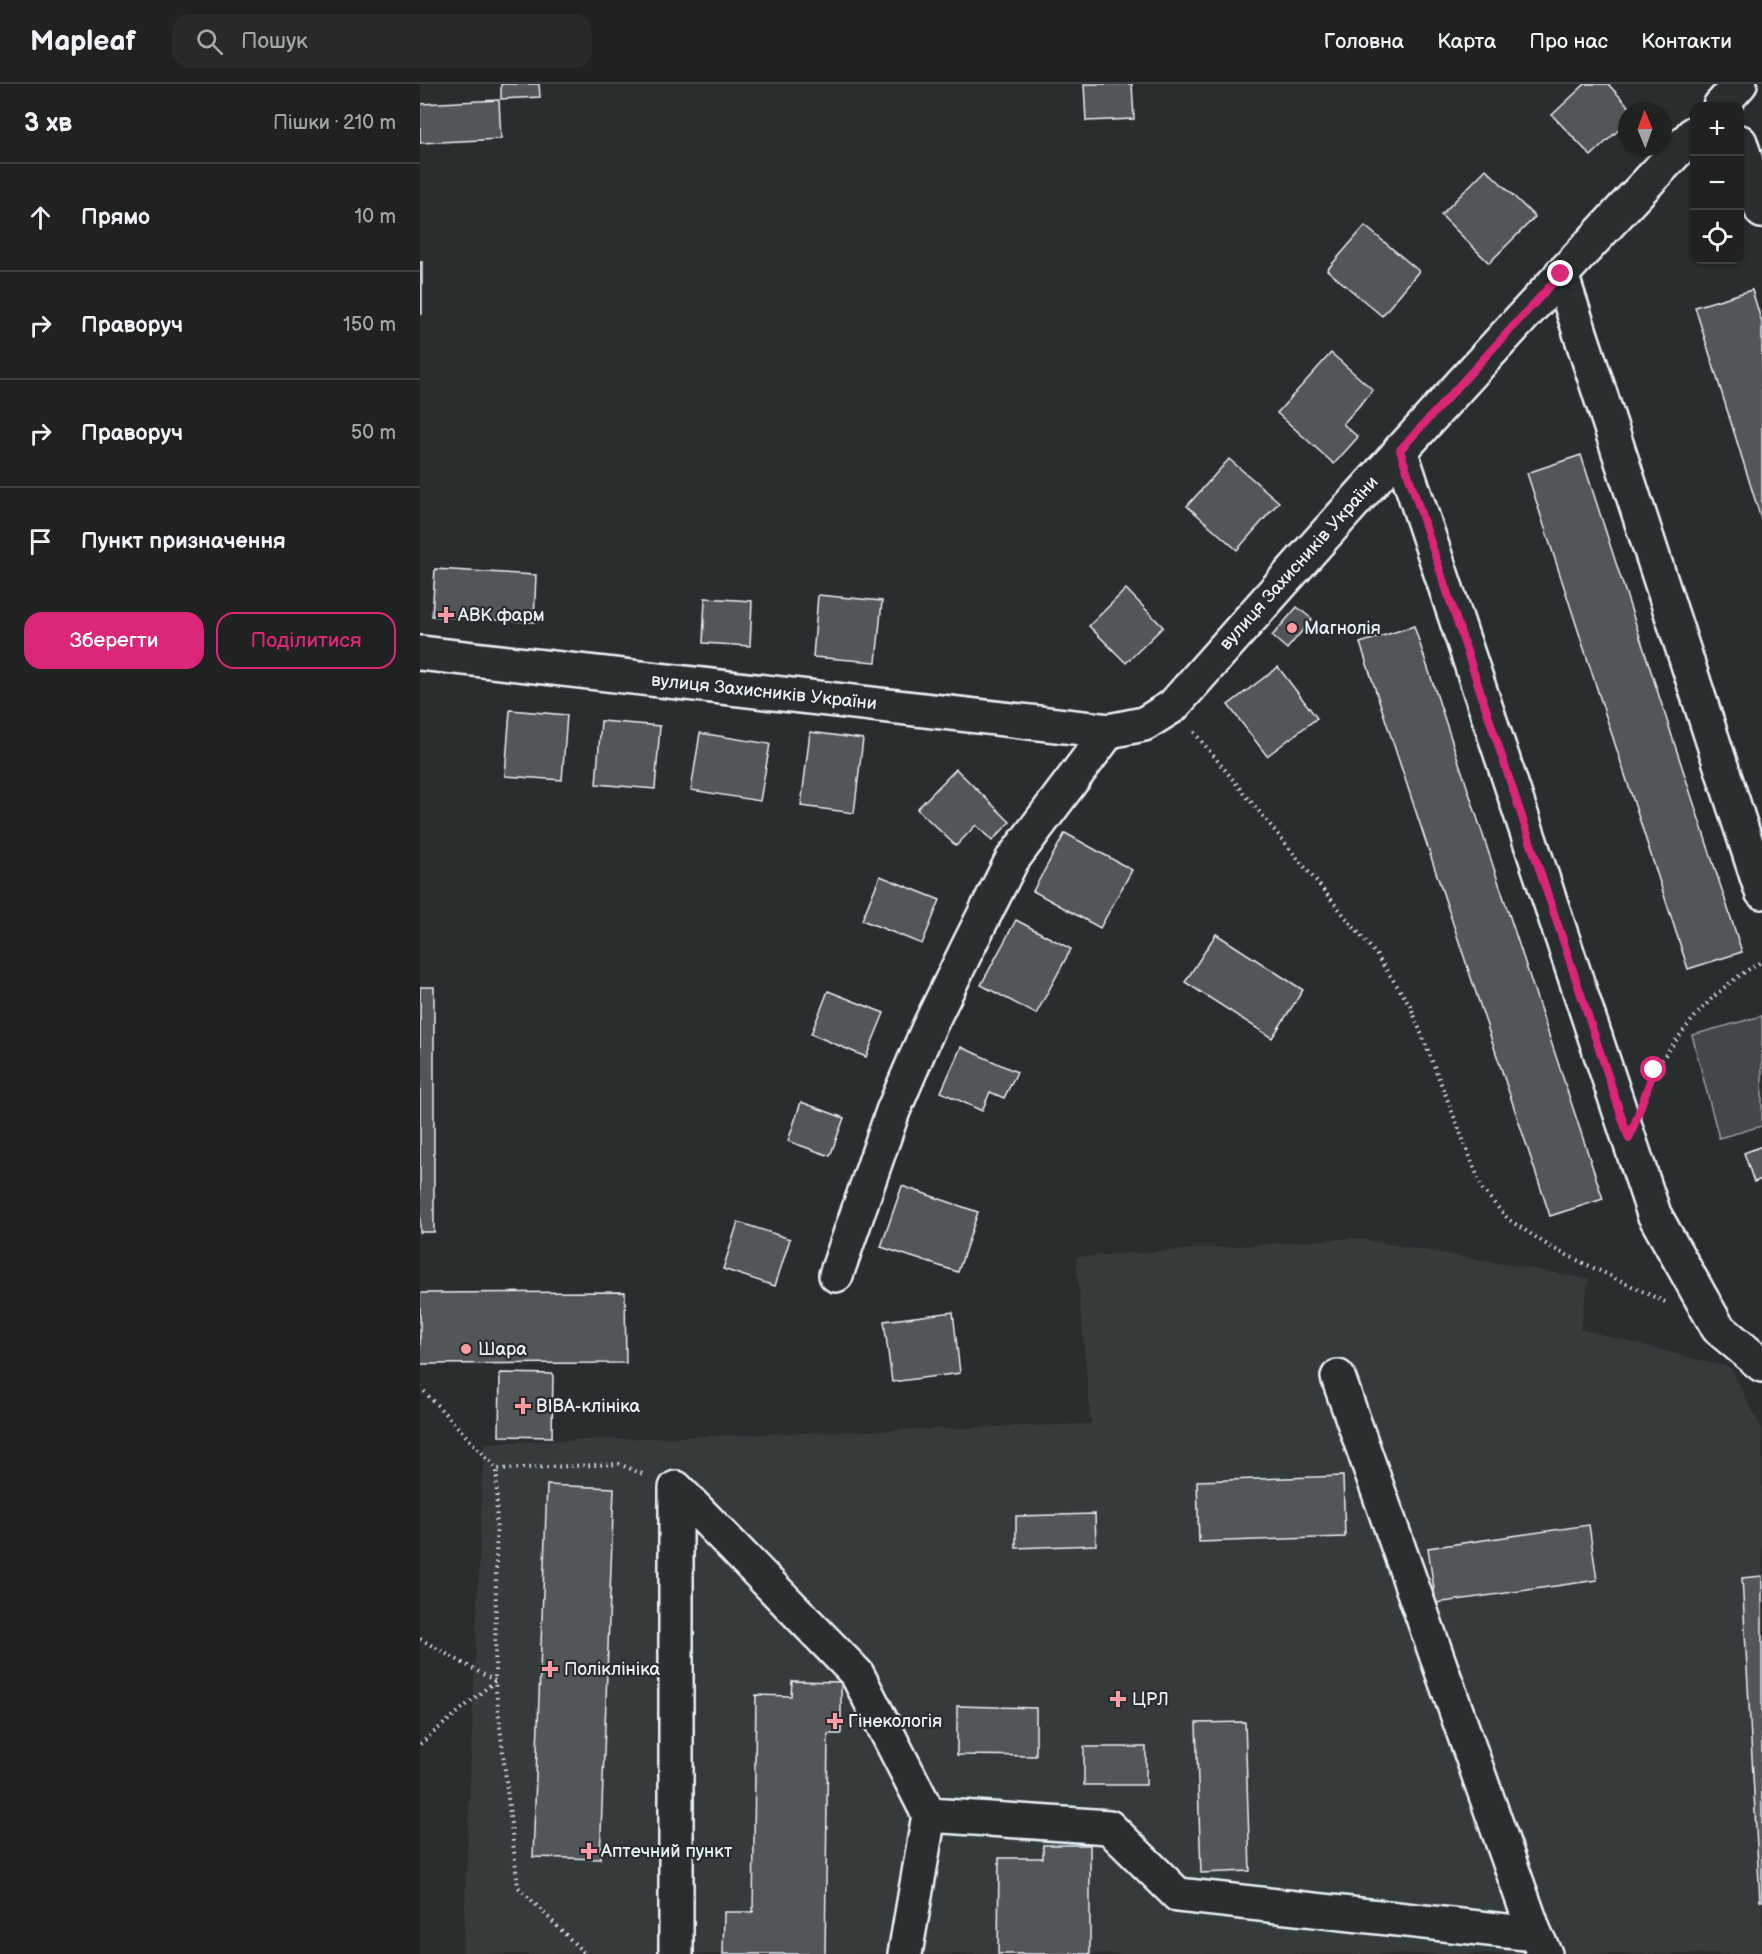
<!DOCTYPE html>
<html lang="uk">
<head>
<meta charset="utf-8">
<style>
	:root { --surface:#202222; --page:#282a2a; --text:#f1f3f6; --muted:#a2a4a5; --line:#3d3f40; --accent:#db2777 }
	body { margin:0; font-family:"Balsamiq Sans",sans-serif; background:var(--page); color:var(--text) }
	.controls { position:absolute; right:18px; top:18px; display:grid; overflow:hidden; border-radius:12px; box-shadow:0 2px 4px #0004 }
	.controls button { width:54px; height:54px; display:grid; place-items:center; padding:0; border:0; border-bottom:2px solid var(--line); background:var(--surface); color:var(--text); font:30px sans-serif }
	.compass { position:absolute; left:1198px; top:18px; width:54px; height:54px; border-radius:50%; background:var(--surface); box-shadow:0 2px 4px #0004; rotate:359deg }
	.stop { position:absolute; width:18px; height:18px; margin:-14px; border:4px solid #db2777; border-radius:50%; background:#fff }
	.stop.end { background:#db2777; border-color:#fff; box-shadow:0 2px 6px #0008 }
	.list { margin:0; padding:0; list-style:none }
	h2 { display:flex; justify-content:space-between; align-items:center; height:78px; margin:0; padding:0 24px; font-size:26px }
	h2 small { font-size:20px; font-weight:400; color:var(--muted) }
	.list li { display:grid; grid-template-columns:39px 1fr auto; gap:18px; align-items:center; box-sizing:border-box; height:108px; padding:0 24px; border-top:2px solid var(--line) }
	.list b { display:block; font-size:22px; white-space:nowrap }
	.list em { font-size:20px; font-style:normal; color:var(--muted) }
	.actions { display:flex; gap:12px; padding:18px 24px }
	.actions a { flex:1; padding:14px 0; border:2px solid var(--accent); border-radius:18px; text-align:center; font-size:21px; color:var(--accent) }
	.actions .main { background:var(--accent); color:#fff }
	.icon { flex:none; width:33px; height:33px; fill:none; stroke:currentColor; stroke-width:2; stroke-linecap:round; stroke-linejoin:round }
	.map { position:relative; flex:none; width:1342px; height:1870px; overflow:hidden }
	header { display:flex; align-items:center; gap:36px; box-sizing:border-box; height:84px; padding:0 30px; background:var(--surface); border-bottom:2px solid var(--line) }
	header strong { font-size:28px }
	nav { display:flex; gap:33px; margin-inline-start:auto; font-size:21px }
	.search { width:420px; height:54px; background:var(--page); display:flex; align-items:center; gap:15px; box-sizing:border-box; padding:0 21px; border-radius:18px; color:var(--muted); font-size:22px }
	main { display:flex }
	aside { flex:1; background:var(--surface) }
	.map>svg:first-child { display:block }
</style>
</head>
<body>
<header>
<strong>Mapleaf</strong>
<div class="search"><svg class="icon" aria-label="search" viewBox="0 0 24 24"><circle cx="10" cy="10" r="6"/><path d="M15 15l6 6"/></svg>Пошук</div>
<nav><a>Головна</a><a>Карта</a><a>Про нас</a><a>Контакти</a></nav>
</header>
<main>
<aside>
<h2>3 хв<small>Пішки · 210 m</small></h2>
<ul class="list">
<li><svg class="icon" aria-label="ahead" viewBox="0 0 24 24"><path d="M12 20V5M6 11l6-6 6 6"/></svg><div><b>Прямо</b></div><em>10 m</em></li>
<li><svg class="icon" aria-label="right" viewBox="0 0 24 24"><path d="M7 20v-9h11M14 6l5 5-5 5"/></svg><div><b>Праворуч</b></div><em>150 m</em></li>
<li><svg class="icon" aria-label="right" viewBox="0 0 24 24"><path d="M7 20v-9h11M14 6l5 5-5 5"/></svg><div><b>Праворуч</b></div><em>50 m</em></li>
<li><svg class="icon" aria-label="arrive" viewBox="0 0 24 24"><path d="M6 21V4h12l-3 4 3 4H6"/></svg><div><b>Пункт призначення</b></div></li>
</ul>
<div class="actions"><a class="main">Зберегти</a><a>Поділитися</a></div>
</aside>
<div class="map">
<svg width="1342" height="1870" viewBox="0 0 1342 1870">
	<rect width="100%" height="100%" fill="#2a2d2e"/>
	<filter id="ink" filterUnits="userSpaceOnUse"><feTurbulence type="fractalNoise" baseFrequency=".0167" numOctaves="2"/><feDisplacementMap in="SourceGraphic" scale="12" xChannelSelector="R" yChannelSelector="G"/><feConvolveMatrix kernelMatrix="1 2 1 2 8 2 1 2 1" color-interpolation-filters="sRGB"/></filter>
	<g filter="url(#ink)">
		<polygon fill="#363a3b" points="934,1154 1169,1195 1160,1245 1311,1284 1342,1346 1342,1870 43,1870 64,1359 671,1340 656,1173"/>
		<polygon fill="#424648" stroke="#959ca0" stroke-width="1.5" points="1342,932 1342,1042 1299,1054 1272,951"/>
		<g fill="#535759" stroke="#e8f1f8" stroke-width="1.5">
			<polygon points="81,0 119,0 120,13 81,15"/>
			<polygon points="664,0 712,0 714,35 666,37"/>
			<polygon points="1165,0 1188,0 1213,27 1207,27 1207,38 1171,72 1132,31"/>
			<polygon points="79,16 81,55 0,59 0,20"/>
			<polygon points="1066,85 1115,133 1069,179 1021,131"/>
			<polygon points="945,142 999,187 962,232 907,186"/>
			<rect x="0" y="178" width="2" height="52"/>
			<polygon points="1332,206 1342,239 1342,438 1275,223"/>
			<polygon points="911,269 953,306 923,340 938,353 914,380 857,329"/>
			<polygon points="1161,371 1322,868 1268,885 1107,389"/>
			<polygon points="809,375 859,418 817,466 767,422"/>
			<polygon points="15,485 116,491 114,538 12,532"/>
			<polygon points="706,505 743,543 706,579 669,542"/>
			<polygon points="398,511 462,517 456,578 393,573"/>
			<polygon points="285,514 332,517 330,562 283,559"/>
			<polygon points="877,523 892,535 867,565 852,552"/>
			<polygon points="994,542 1183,1115 1130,1132 940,559"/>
			<polygon points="858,583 897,634 847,672 808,621"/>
			<polygon points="90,626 147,631 142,696 85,692"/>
			<polygon points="181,637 240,642 235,705 176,700"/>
			<polygon points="390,648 443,655 434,729 381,722"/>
			<polygon points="280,649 350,660 340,717 271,706"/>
			<polygon points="536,685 590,738 572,757 556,741 536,762 497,725"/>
			<polygon points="645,749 712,786 680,844 613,807"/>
			<polygon points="460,792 520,816 502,860 442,836"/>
			<polygon points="596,836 651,865 616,930 561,901"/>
			<polygon points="796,850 883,906 852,954 765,898"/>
			<rect x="0" y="903" width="14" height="245"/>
			<polygon points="408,907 464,929 446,973 391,950"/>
			<polygon points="541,963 597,988 584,1014 570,1008 562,1027 521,1008"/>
			<polygon points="381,1018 424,1034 410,1072 368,1057"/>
			<polygon points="1342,1062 1342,1095 1334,1098 1324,1069"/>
			<polygon points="482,1102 558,1128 538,1188 461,1163"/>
			<polygon points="318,1138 370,1155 355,1202 303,1185"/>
			<polygon points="205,1208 206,1279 0,1280 0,1209"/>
			<polygon points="533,1228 540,1289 472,1298 464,1237"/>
			<polygon points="80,1289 133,1290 132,1353 79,1352"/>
			<polygon points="923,1392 925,1453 779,1458 777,1397"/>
			<polygon points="127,1401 194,1404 180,1775 113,1773"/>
			<polygon points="675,1430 676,1461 596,1464 596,1432"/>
			<polygon points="1169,1441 1177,1496 1016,1519 1008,1464"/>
			<polygon points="1342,1492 1342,1817 1340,1817 1322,1494"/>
			<polygon points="372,1597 421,1598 421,1650 408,1650 405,1870 303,1870 304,1828 333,1828 336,1611 371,1612"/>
			<polygon points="537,1622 616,1624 616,1672 537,1671"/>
			<polygon points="825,1638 830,1787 781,1789 776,1639"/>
			<rect x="664" y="1663" width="62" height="38"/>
			<polygon points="623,1761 670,1761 670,1870 578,1870 579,1774 623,1774"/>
		</g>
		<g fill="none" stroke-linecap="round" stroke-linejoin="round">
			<defs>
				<g id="minor">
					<polyline points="1300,22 1320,0"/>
					<polyline points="1320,58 1342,127"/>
					<polyline points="1141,190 1342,808"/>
					<polyline points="980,366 1234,1130 1298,1244 1342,1281"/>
					<path d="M0 569 689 647 724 640 753 622C924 428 1097 236 1274 49"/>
					<polyline points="416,1191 473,1027 509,943 550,859 592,776 689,647"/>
					<polyline points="918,1293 1115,1850"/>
					<polyline points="509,1731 689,1743 758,1811 1115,1850 1125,1870"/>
					<polyline points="256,1870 256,1404 437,1590 509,1731 485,1870"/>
				</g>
			</defs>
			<use href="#minor" stroke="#e8f1f8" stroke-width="38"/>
			<g stroke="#e8f1f8" stroke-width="4" stroke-dasharray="1.5 4.5" stroke-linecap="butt">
				<polyline points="774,648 955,869 990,921 1063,1106 1088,1135 1132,1164 1245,1218"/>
				<path d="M1228 1003C1234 986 1243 974 1254 959 1282 922 1302 901 1342 877"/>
				<polyline points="0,1303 77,1385 199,1380 225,1391"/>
				<polyline points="0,1555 75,1597 98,1803 165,1870"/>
				<polyline points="0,1660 75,1597 77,1385"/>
			</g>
			<use href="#minor" stroke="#2a2d2e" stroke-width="33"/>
		</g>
	</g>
	<g fill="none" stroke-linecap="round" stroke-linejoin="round" filter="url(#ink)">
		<polyline stroke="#db2777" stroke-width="8" points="1141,190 980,366 1209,1055 1234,986"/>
	</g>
	<g fill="#ff9aa2" stroke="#2a2d2e" stroke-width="2">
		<path d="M23 522h6v6h6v6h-6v6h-6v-6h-6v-6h6z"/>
		<circle cx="872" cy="544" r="6"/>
		<circle cx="46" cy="1265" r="6"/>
		<path d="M100 1313h6v6h6v6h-6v6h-6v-6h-6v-6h6z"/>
		<path d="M127 1576h6v6h6v6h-6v6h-6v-6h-6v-6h6z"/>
		<path d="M695 1606h6v6h6v6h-6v6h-6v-6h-6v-6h6z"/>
		<path d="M412 1628h6v6h6v6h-6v6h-6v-6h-6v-6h6z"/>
		<path d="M166 1758h6v6h6v6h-6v6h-6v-6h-6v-6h6z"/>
	</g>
	<g text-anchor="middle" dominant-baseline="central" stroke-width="4.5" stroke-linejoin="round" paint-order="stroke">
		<g font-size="18" fill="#e8f1f8" stroke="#2a2d2e">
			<text transform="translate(879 479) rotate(-48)">вулиця Захисників України</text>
			<text transform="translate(344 608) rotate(6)">вулиця Захисників України</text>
		</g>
		<g font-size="18" fill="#e8f1f8" stroke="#2a2d2e" text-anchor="start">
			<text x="38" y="531">АВК фарм</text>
			<text x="884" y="544">Магнолія</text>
			<text x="58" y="1265">Шара</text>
			<text x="116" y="1322">ВІВА-клініка</text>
			<text x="144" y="1585">Поліклініка</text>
			<text x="712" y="1615">ЦРЛ</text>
			<text x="428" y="1637">Гінекологія</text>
			<text x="181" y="1767">Аптечний пункт</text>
		</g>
	</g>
</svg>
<div class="controls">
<button>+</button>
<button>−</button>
<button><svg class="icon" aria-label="locate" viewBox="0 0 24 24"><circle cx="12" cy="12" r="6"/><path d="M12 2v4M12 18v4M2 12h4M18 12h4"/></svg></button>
</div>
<svg class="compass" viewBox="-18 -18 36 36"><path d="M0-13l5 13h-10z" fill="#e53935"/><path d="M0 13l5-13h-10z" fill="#a2a4a5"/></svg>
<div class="stop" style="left:1234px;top:986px"></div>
<div class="stop end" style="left:1141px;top:190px"></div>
</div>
</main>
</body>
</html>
